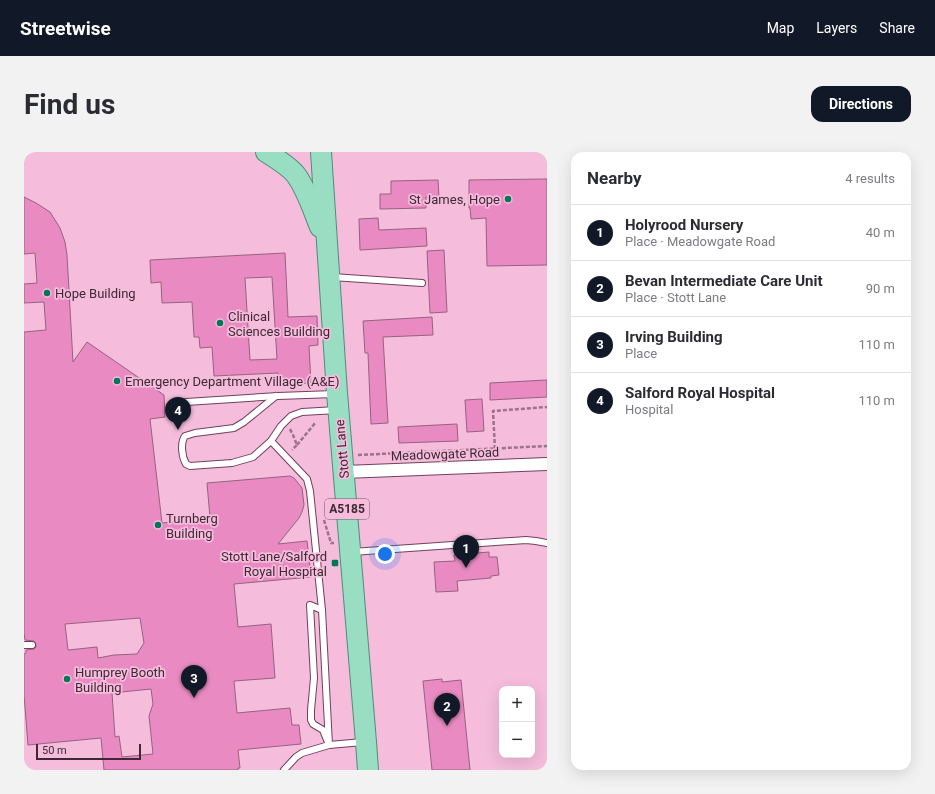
<!DOCTYPE html>
<html lang="en">
<head>
<meta charset="utf-8">
<style>
	:root { --surface:#fff; --page:#f2f2f3; --text:#2b2b33; --muted:#7c7c81; --line:#e1e1e2; --accent:#111827 }
	body { margin:0; font-family:Roboto,sans-serif; background:var(--page); color:var(--text) }
	.controls { position:absolute; right:12px; bottom:12px; display:grid; overflow:hidden; border-radius:8px; box-shadow:0 4px 16px #0002 }
	.controls button { width:36px; height:36px; display:grid; place-items:center; padding:0; border:0; border-bottom:1px solid var(--line); background:var(--surface); color:var(--text); font:20px sans-serif }
	.scale { position:absolute; left:12px; bottom:10px; width:105px; box-sizing:border-box; padding-left:4px; border:2px solid #3e2835; border-top:0; font-size:11px; line-height:14px; white-space:nowrap; color:#3e2835; -webkit-text-stroke:3px #f5bcdc; paint-order:stroke }
	.you { position:absolute; left:361px; top:402px; width:14px; height:14px; margin:-10px; border:3px solid #fff; border-radius:50%; background:#1a73e8; box-shadow:0 0 0 6px #1a73e833 }
	.badge { display:grid; place-items:center; width:26px; height:26px; border-radius:50%; background:var(--accent); color:#fff; font-size:13px; font-weight:700 }
	.pin { position:absolute; translate:-50% -33px; filter:drop-shadow(0 1px 2px #0008) }
	.pin::after { content:''; position:absolute; top:21px; width:14px; height:12px; background:inherit; clip-path:polygon(0 0,100% 0,50% 100%) }
	.list { margin:0; padding:0; list-style:none }
	h2 { display:flex; justify-content:space-between; align-items:center; height:52px; margin:0; padding:0 16px; font-size:17px }
	h2 small { font-size:13px; font-weight:400; color:var(--muted) }
	.list li { display:grid; grid-template-columns:26px 1fr auto; gap:12px; align-items:center; box-sizing:border-box; height:56px; padding:0 16px; border-top:1px solid var(--line) }
	.list b { display:block; font-size:15px; white-space:nowrap }
	.list p { margin:0; font-size:13px; white-space:nowrap; color:var(--muted) }
	.list em { font-size:13px; font-style:normal; color:var(--muted) }
	.map { position:relative; flex:none; width:523px; height:618px; overflow:hidden; border-radius:12px }
	header { display:flex; align-items:center; gap:24px; box-sizing:border-box; height:56px; padding:0 20px; background:var(--accent); color:#fff }
	header strong { font-size:19px }
	nav { display:flex; gap:22px; margin-inline-start:auto; font-size:14px }
	.intro { display:flex; align-items:center; justify-content:space-between; box-sizing:border-box; height:96px; padding:0 24px }
	h1 { margin:0; font-size:28px }
	.button { padding:10px 18px; border-radius:12px; background:var(--accent); color:#fff; font-size:14px; font-weight:700 }
	main { display:flex; gap:24px; padding:0 24px }
	aside { flex:1; background:var(--surface); border-radius:12px; box-shadow:0 4px 16px #0002 }
	.map>svg:first-child { display:block }
</style>
</head>
<body>
<header>
<strong>Streetwise</strong>
<nav><a>Map</a><a>Layers</a><a>Share</a></nav>
</header>
<div class="intro"><h1>Find us</h1><a class="button">Directions</a></div>
<main>
<div class="map">
<svg width="523" height="618" viewBox="0 0 523 618">
	<rect width="100%" height="100%" fill="#f5bcdc"/>
	<g fill="#e98bc2" stroke="#95627f" fill-rule="evenodd">
		<polygon points="523,27 523,113 463,114 462,66 447,67 446,56 445,56 445,28"/>
		<polygon points="414,28 415,45 402,45 402,56 356,57 356,42 367,42 367,29"/>
		<path d="M0 45 12 51 26 60 36 76 41 90 43 103 49 210 63 190 140 243 141 265 126 267 138 371 186 366 183 331 266 324 270 326 278 336 280 353 278 360 275 366 254 392 283 389 287 425 210 432 214 475 247 472 251 526 210 529 213 561 266 556 268 573H275L277 592 214 598 216 616H214V618H80L77 586 4 593 0 543V502L2 501V498L10 497 12 495V493L10 489 1 488 0 481V180L22 178 20 150 0 151V132L13 131 11 101 0 102ZM116 466 120 491 113 502 90 503 74 506 73 495 44 498 41 472ZM127 537 129 552 125 564 129 602 98 605 95 584 91 585 88 541Z"/>
		<polygon points="354,66 355,78 402,76 403,94 336,98 335,67"/>
		<polygon points="420,98 423,160 406,161 403,99"/>
		<path d="M261 101 264 165 293 164 294 193 285 194 287 231 272 232V227L254 228V221L190 224 188 195 176 196 175 185H170L168 150 138 151 137 130 127 131 126 108ZM248 125 253 207 226 208 221 126Z"/>
		<polygon points="408,165 409,183 359,185 364,271 347,272 344,201 341,201 339,169"/>
		<polygon points="523,228 523,245 466,248 466,231"/>
		<polygon points="458,247 460,279 443,280 441,248"/>
		<polygon points="433,272 434,289 375,291 374,275"/>
		<polygon points="465,400 465,405 473,405 475,423 467,424 467,426 433,429 434,439 412,440 410,410 431,409 430,403"/>
		<polygon points="418,527 418,530 437,528 446,618 408,618 399,529"/>
	</g>
	<g fill="none" stroke-linecap="round" stroke-linejoin="round">
		<defs>
			<g id="service">
				<polyline points="308,125 398,131"/>
				<path d="M252 244 220 270 210 276 171 281 161 284C156 291 158 305 162 312L166 314 208 311 229 305 247 289 257 274 267 264 278 260 313 258"/>
				<polyline points="162,250 254,244 310,242"/>
				<polyline points="247,289 283,327 286,339 298,458"/>
				<polyline points="328,400 502,388 512,389 523,391"/>
				<polygon points="286,453 298,458 305,593 299,578 289,572 287,568 287,558 290,526"/>
				<polyline points="0,493 8,493"/>
				<polyline points="260,618 272,605 278,601 305,593 339,590"/>
			</g>
			<polyline id="minor" points="320,320 523,312"/>
			<g id="primary">
				<path d="M242 0C250 5 266 15 272 23 283 38 289 58 296 75"/>
				<polyline points="297,0 313,241 342,590 344,618"/>
			</g>
		</defs>
		<use href="#service" stroke="#70405c" stroke-width="8"/>
		<use href="#minor" stroke="#70405c" stroke-width="14"/>
		<use href="#primary" stroke="#4d8f77" stroke-width="22"/>
		<g stroke="#9b738a" stroke-width="2.5" stroke-dasharray="4 2" stroke-linecap="butt">
			<polyline points="266,277 269,283 273,293 268,298"/>
			<polyline points="273,293 292,270"/>
			<polyline points="471,297 469,259 523,255"/>
			<polyline points="334,303 523,294"/>
			<polyline points="300,368 307,391 310,391"/>
		</g>
		<use href="#service" stroke="#fff" stroke-width="6"/>
		<use href="#minor" stroke="#fff" stroke-width="12"/>
		<use href="#primary" stroke="#99ddc2" stroke-width="20"/>
	</g>
	<g fill="#007855" stroke="#f5bcdc" stroke-width="1.5">
		<circle cx="484" cy="47" r="4"/>
		<circle cx="23" cy="141" r="4"/>
		<circle cx="196" cy="171" r="4"/>
		<circle cx="93" cy="229" r="4"/>
		<circle cx="134" cy="373" r="4"/>
		<rect x="307" y="407" width="8" height="8" rx="2"/>
		<circle cx="43" cy="527" r="4"/>
	</g>
	<g text-anchor="middle" dominant-baseline="central" stroke-width="3.5" stroke-linejoin="round" paint-order="stroke">
		<rect fill="#f5bcdc" stroke="#755467" stroke-width="1" x="301" y="347" width="44" height="20" rx="3"/>
		<g font-size="12" font-weight="bold" fill="#3e2835">
			<text x="323" y="357">A5185</text>
		</g>
		<g font-size="13" fill="#3e2835" stroke="#f5bcdc" text-anchor="start">
			<text x="476" y="47" text-anchor="end">St James, Hope</text>
			<text x="31" y="141">Hope Building</text>
			<text x="204" y="164">Clinical<tspan x="204" dy="15">Sciences Building</tspan></text>
			<text x="101" y="229">Emergency Department Village (A&amp;E)</text>
			<text x="142" y="366">Turnberg<tspan x="142" dy="15">Building</tspan></text>
			<text x="303" y="404" text-anchor="end">Stott Lane/Salford<tspan x="303" dy="15">Royal Hospital</tspan></text>
			<text x="51" y="520">Humprey Booth<tspan x="51" dy="15">Building</tspan></text>
		</g>
		<g font-size="13" fill="#3e2835" stroke="#f5bcdc">
			<text transform="translate(318 297) rotate(-95)">Stott Lane</text>
			<text transform="translate(421 302) rotate(-2)">Meadowgate Road</text>
		</g>
	</g>
</svg>
<div class="controls">
<button>+</button>
<button>−</button>
</div>
<div class="scale">50 m</div>
<div class="you"></div>
<div class="pin badge" style="left:442px;top:416px">1</div>
<div class="pin badge" style="left:423px;top:574px">2</div>
<div class="pin badge" style="left:170px;top:546px">3</div>
<div class="pin badge" style="left:154px;top:278px">4</div>
</div>
<aside>
<h2>Nearby<small>4 results</small></h2>
<ul class="list">
<li><span class="badge">1</span><div><b>Holyrood Nursery</b><p>Place · Meadowgate Road</p></div><em>40 m</em></li>
<li><span class="badge">2</span><div><b>Bevan Intermediate Care Unit</b><p>Place · Stott Lane</p></div><em>90 m</em></li>
<li><span class="badge">3</span><div><b>Irving Building</b><p>Place</p></div><em>110 m</em></li>
<li><span class="badge">4</span><div><b>Salford Royal Hospital</b><p>Hospital</p></div><em>110 m</em></li>
</ul>
</aside>
</main>
</body>
</html>
